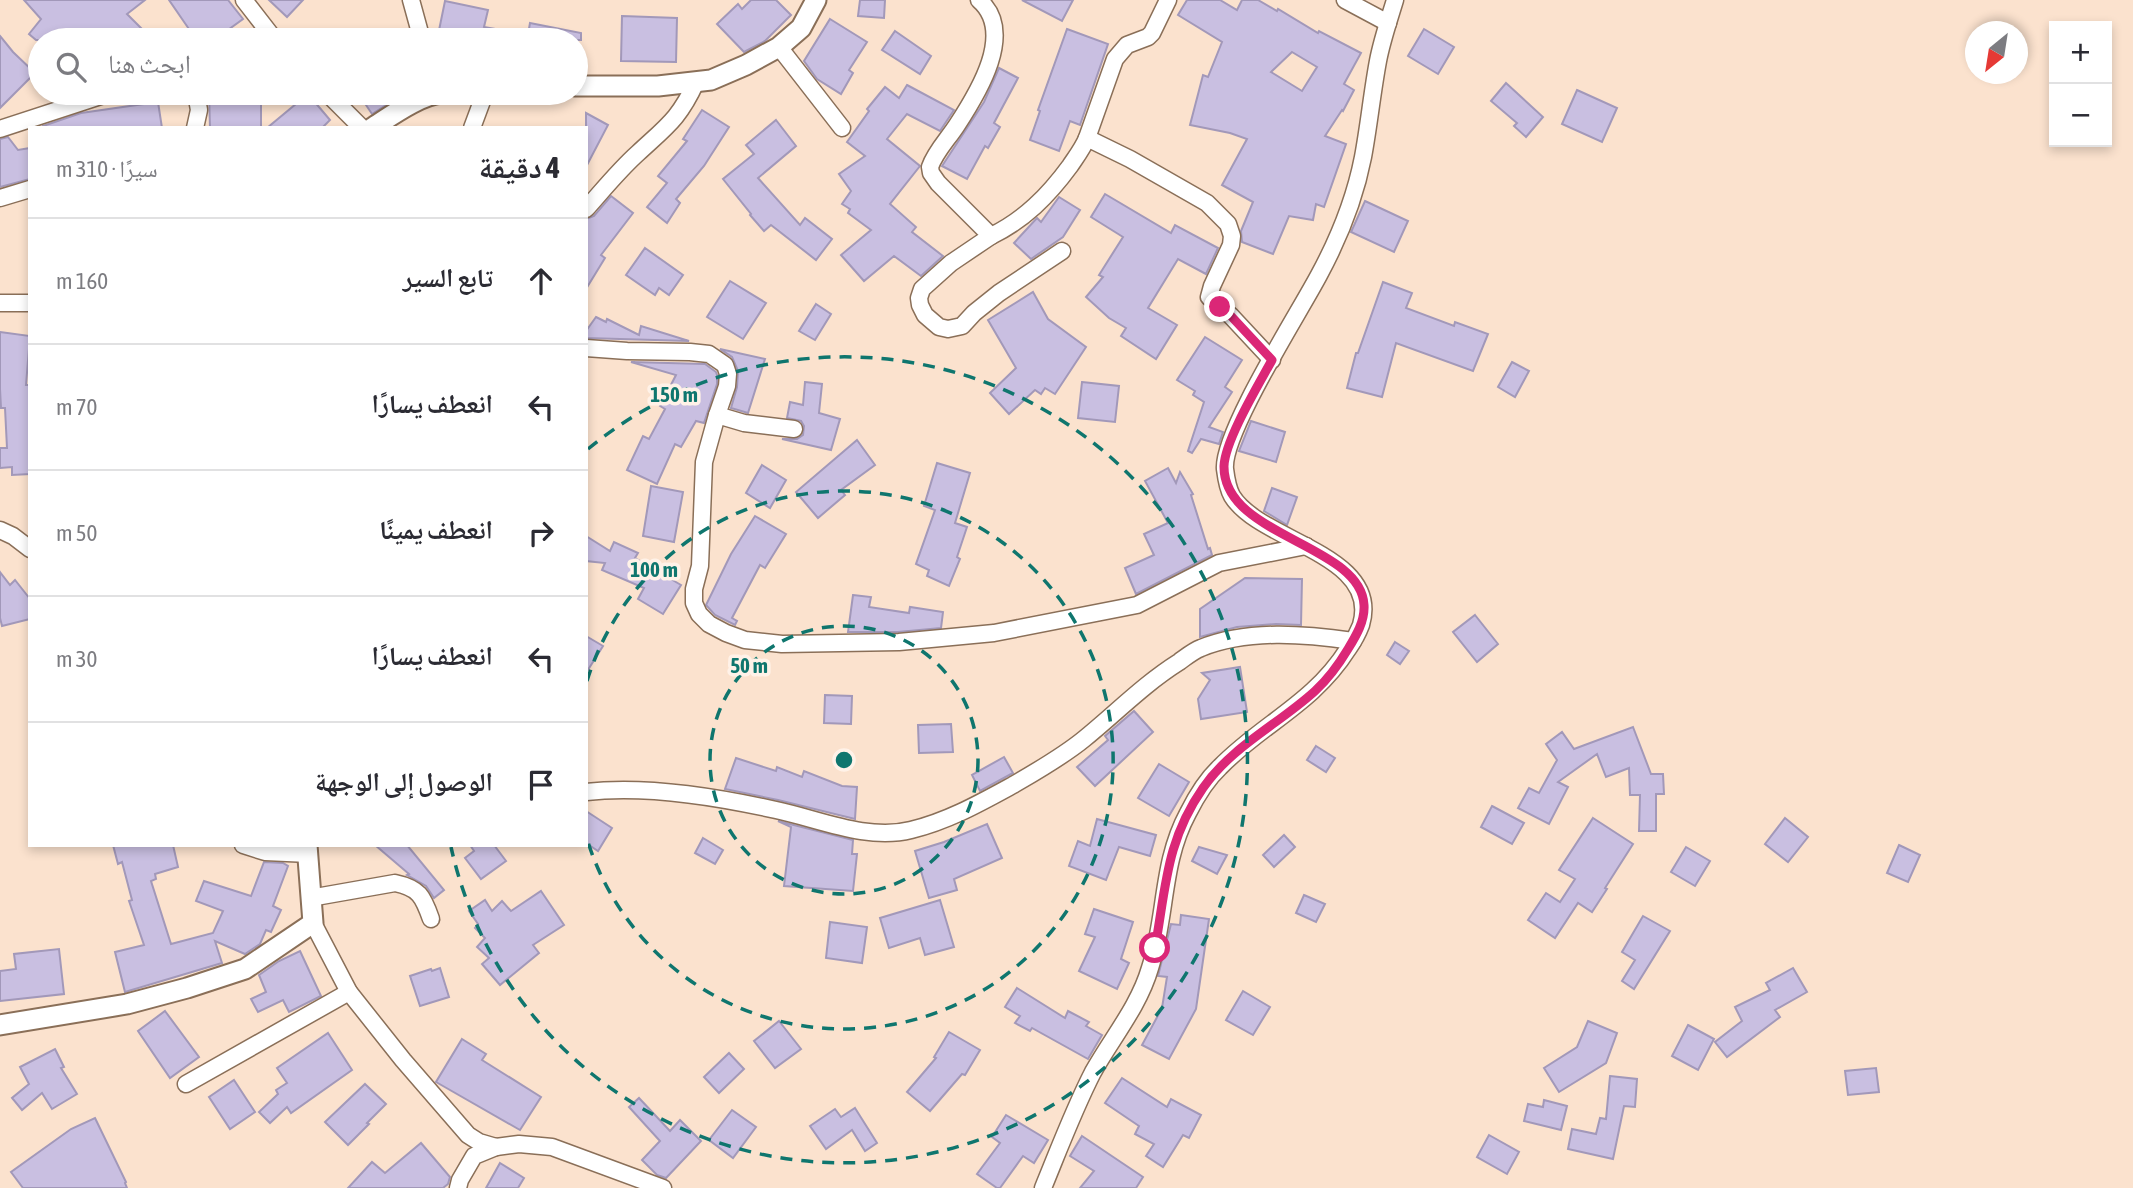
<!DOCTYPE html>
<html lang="ar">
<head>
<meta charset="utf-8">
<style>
	:root { --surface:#fff; --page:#f2f2f3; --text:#2b2b33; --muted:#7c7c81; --line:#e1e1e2 }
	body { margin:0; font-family:"Asap Condensed","Noto Naskh Arabic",sans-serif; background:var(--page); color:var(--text); direction:rtl }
	.controls { position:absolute; right:21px; top:21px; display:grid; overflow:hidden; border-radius:0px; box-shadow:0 4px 10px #0003 }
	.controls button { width:63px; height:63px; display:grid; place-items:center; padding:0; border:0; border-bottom:2px solid var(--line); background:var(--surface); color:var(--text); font:35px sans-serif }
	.compass { position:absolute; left:1965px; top:21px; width:63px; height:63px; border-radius:50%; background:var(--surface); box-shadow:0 4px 10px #0003; rotate:210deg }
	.stop { position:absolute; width:21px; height:21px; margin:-16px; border:5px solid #db2777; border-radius:50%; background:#fff }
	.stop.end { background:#db2777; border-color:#fff; box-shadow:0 2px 7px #0008 }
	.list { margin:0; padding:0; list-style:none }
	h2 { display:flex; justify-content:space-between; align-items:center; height:91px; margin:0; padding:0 28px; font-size:30px }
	h2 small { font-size:23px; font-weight:400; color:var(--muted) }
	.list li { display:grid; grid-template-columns:46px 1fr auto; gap:21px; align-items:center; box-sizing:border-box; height:126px; padding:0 28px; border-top:2px solid var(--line) }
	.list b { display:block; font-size:26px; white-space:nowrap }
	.list em { font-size:23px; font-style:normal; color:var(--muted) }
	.icon { flex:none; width:38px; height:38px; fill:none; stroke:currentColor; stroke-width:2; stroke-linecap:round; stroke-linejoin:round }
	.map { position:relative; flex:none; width:2133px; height:1188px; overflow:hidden; direction:ltr }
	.search { position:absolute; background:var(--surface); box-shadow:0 4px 10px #0003; left:28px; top:28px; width:560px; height:77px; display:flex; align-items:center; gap:18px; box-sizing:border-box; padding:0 24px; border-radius:38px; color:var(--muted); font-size:26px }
	.panel { position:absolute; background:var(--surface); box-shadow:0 4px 10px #0003; left:28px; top:126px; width:560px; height:721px; border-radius:0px; direction:rtl }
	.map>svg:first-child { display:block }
</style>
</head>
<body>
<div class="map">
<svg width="2133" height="1188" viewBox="0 0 2133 1188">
	<rect width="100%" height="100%" fill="#fbe2ce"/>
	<g fill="#c9bfe1" stroke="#a298b9" stroke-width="2" fill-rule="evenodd">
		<polygon points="24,0 145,0 127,14 153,40 36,40 29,34 41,19"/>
		<polygon points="169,0 228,0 243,19 214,40 182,40 191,32"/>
		<polygon points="269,0 303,0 287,17"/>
		<polygon points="751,0 776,0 791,15 765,41 744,52 717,24 738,4 742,9"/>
		<polygon points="860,0 885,0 884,18 858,16"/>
		<polygon points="1022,0 1073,0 1062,21"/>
		<path d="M1187 0H1220L1237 10 1242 0H1258L1277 11 1278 9 1318 33 1319 31 1361 53 1344 84 1354 90 1343 111 1342 110 1325 136 1346 144 1324 207 1316 204 1313 220 1289 216 1273 254 1242 242 1241 231 1253 202 1222 185 1247 139 1230 133 1190 125 1203 75 1208 77 1222 42 1178 15ZM1292 52 1317 67 1302 91 1271 72Z"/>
		<polygon points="445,1 488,10 484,27 518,33 517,40 437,40"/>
		<polygon points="622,16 677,18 676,62 621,61"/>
		<polygon points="830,19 867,42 849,70 853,73 841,94 817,79 804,61"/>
		<polygon points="530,23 581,33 581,40 527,40"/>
		<polygon points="1067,29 1108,44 1080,125 1070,121 1059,151 1030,140 1040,111 1038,110"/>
		<polygon points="1424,29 1454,47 1438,74 1408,56"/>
		<polygon points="895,31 931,56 920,74 882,50"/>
		<polygon points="0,36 13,52 35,73 0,108"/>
		<polygon points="999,68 1018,78 994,123 1000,127 988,148 985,146 967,179 942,166 984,102"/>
		<polygon points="1506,83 1543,117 1526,137 1514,126 1517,123 1491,101"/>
		<polygon points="907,85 954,110 940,131 907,114 887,139 920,166 890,204 916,227 912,232 943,256 921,276 894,256 864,281 841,255 871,230 848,213 850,209 842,204 851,191 839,174 865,156 847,142 869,111 867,109 885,87 899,98"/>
		<polygon points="1577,90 1617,108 1602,142 1562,124"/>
		<polygon points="209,93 261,93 261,128 210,128"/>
		<polygon points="358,93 405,93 372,114"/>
		<polygon points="308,94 330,120 322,128 267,128"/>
		<polygon points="158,102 162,128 43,128 43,126 81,113"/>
		<polygon points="702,110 729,127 704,166 676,199 680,203 667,223 647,207 667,183 658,176 687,141 683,139"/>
		<polygon points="586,113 608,125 586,167"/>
		<polygon points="776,120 796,146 758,178 800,225 805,218 832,239 816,260 771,225 764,231 750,215 751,214 723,179 754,154 746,145"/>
		<polygon points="8,137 18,150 30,148 30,179 0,187 0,139"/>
		<polygon points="1105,194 1171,233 1175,225 1218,248 1206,274 1178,259 1148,308 1177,325 1156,359 1121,336 1126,328 1109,318 1086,297 1103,277 1099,275 1123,237 1091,217"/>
		<polygon points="611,196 633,213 601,255 605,258 586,289 586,219 594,216"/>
		<polygon points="1059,197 1080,210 1063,237 1031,259 1014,243 1037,218 1041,222"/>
		<polygon points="1365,201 1408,221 1394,252 1351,232"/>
		<polygon points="645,248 683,275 669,295 659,288 655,295 626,275"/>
		<polygon points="730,281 766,303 743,339 707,317"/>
		<polygon points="1383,282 1412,293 1406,308 1454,326 1455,322 1488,334 1473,371 1396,343 1382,397 1347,388 1356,353 1358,353"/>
		<polygon points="1033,292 1048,319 1086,347 1055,394 1045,388 1041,394 1035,390 1009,414 990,393 1016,368 988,320"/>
		<polygon points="816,304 831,314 815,340 799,331"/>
		<polygon points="596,317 606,322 607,319 639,335 641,326 689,341 586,338 586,331"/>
		<polygon points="0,332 30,336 26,385 30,385 30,474 12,475 12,467 0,468 0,448 7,448 5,408 1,408 0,389"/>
		<polygon points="1205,337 1242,360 1225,387 1232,392 1209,427 1223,432 1219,444 1201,439 1192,453 1188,451 1204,402 1193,395 1195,391 1177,380"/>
		<polygon points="720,349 765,359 748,413 731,408 737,387 738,371 732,357"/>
		<polygon points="631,362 705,364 716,372 717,375 717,384 704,423 696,421 681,447 675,444 657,484 627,470 643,436 649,439 665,409 660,406 676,375"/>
		<polygon points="1512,362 1529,371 1515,397 1498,387"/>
		<polygon points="805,382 822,384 819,413 840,419 831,450 782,439 797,439 803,435 804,426 801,421 787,418 790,402 803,405"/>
		<polygon points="1082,382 1119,386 1115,422 1078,418"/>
		<polygon points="1251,421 1285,432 1276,462 1239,451"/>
		<polygon points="857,440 875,465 841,490 845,495 818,518 796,492"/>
		<polygon points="937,463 970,473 955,523 967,527 957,557 960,559 949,586 927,576 929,570 916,564 935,510 924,506"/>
		<polygon points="762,465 786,480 770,508 746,493"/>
		<polygon points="1168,468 1176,483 1180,472 1193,494 1191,495 1208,549 1210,548 1212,555 1136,594 1125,568 1154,555 1144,534 1168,523 1145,481"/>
		<polygon points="651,486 683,492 674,542 643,536"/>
		<polygon points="1272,488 1297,497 1287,525 1264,511"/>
		<polygon points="755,516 786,534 765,568 760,565 732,618 737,621 735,625 715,615 706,605 731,554"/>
		<polygon points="586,536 610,551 614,542 638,553 635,558 681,585 663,614 638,599 644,588 602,570 605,563 586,561"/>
		<polygon points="0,572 10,585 15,580 30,599 30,619 2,626 0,618"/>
		<polygon points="1245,578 1302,579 1301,625 1276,624 1237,627 1200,637 1200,609"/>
		<polygon points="853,595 871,597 869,607 909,613 910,607 943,612 941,628 898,632 848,632"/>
		<polygon points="1475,615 1498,644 1477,662 1453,632"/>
		<polygon points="586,636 603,646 586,673"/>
		<polygon points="1395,642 1409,651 1400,664 1387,655"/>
		<polygon points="1240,667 1247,712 1201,719 1198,699 1210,680 1202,673"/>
		<polygon points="825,695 852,696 851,724 824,723"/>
		<polygon points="1134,711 1153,732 1095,786 1077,767 1108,740 1105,736"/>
		<polygon points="951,724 953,752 919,753 918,725"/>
		<polygon points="1633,727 1651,774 1663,774 1664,794 1656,794 1656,831 1639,831 1640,795 1630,795 1629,768 1606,777 1597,754 1558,782 1568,787 1549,824 1518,808 1529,788 1539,793 1557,760 1546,744 1562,732 1574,749"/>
		<polygon points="1316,746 1335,758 1326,772 1307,760"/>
		<polygon points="1004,757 1013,773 980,791 972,775"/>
		<polygon points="736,758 776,771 777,767 802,777 804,771 842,786 857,787 855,819 778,800 725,789"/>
		<polygon points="1159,764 1189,782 1169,816 1138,798"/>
		<polygon points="1492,806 1524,823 1512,844 1481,827"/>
		<polygon points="586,811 612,828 598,851 586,843"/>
		<polygon points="1593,818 1633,844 1605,888 1607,889 1592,912 1578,903 1555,938 1528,920 1546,893 1560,902 1575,879 1559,870"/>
		<polygon points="1785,818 1808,837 1788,862 1765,844"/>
		<polygon points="1097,819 1156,835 1150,856 1119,847 1106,880 1069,866 1078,841 1090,846"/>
		<polygon points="778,821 853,840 852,854 857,854 853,891 784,886 791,827"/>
		<polygon points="987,824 1002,858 954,879 957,890 929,898 915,851 944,842"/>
		<polygon points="1284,835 1295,847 1274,867 1263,855"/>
		<polygon points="703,838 723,850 715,864 695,853"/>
		<polygon points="113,845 173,845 178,867 155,874 156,879 151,881 171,944 213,933 223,911 196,901 204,881 251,896 264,862 283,863 288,866 273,906 281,910 271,932 266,930 260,944 245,954 215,941 222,963 125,992 115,952 144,945 129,901 132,900 122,862 118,864"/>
		<polygon points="375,845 407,845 444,890 434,898 426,886 407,875 409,874"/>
		<polygon points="470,845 494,845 506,861 481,879 465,858 474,851"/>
		<polygon points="1899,845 1920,855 1908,882 1887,873"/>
		<polygon points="1199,847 1227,855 1217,874 1192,861"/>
		<polygon points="1686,847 1710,861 1695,886 1671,872"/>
		<polygon points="541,891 564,925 533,945 539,953 500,985 482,964 489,958 477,947 485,938 475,928 478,924 469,911 485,900 492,911 502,901 511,911"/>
		<polygon points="1304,895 1325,904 1316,922 1296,913"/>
		<polygon points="940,900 954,947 925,955 920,938 889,948 880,918"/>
		<polygon points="1094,909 1133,922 1121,959 1129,963 1117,989 1079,971 1095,937 1085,934"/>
		<polygon points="1181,915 1209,919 1196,1009 1169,1059 1142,1045 1162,1008 1167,977 1158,976 1171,924 1180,925"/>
		<polygon points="1643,916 1670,931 1634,989 1622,981 1635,960 1622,952"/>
		<polygon points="830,922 867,927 862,963 826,958"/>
		<polygon points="59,949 64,994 0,1001 0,971 16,969 14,954"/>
		<polygon points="300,951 321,996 289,1012 283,1000 258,1012 251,999 266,992 259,975 279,961"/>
		<polygon points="440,968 449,997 420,1006 410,976 431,969 432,971"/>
		<polygon points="1793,968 1807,992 1775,1010 1780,1017 1727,1057 1715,1042 1742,1021 1735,1007 1770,990 1766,983"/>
		<polygon points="1017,988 1065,1018 1068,1011 1089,1022 1086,1026 1102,1035 1088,1059 1032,1028 1030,1031 1015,1023 1020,1016 1005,1007"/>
		<polygon points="1243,991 1270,1007 1253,1035 1226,1020"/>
		<polygon points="165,1011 199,1057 170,1078 138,1031"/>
		<polygon points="779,1021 801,1049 775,1068 754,1041"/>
		<polygon points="1588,1021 1617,1033 1606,1063 1559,1092 1544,1068 1577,1047"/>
		<polygon points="1688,1025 1714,1039 1698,1070 1672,1056"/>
		<polygon points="949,1032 980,1050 965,1075 962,1074 930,1111 907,1092 936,1058 934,1057"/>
		<polygon points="328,1033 352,1070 291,1113 287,1107 270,1123 259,1112 278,1094 276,1090 287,1083 277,1068"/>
		<polygon points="462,1039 486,1054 482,1060 541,1097 520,1130 436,1082"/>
		<polygon points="55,1049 64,1067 61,1068 77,1094 52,1109 42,1093 22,1110 12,1098 29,1084 20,1067"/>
		<polygon points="729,1053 744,1069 719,1093 704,1077"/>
		<polygon points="1876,1068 1879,1092 1848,1095 1845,1071"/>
		<polygon points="1610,1076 1637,1079 1635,1107 1624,1106 1613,1159 1568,1149 1572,1129 1596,1134 1600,1118 1606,1119"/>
		<polygon points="1122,1078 1167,1107 1171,1099 1201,1115 1189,1138 1183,1135 1163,1167 1146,1156 1154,1144 1135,1134 1139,1126 1105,1103"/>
		<polygon points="234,1080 255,1112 230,1129 209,1097"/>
		<polygon points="365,1084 386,1104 367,1123 369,1124 348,1145 325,1122"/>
		<polygon points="639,1098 670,1131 680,1120 701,1141 666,1178 657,1175 642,1160 660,1141 629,1107"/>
		<polygon points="1544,1100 1567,1106 1561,1130 1524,1121 1528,1104 1543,1107"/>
		<polygon points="855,1108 877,1143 865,1151 852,1130 826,1149 810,1126 835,1109 841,1117"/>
		<polygon points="732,1110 756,1127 733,1158 709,1140"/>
		<polygon points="1006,1115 1048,1140 1034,1163 1023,1156 1000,1188 997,1188 977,1174 1000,1143 992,1137"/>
		<polygon points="95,1118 126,1182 125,1183 127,1188 23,1188 11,1172 71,1129"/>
		<polygon points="1489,1135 1519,1152 1507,1174 1477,1157"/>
		<polygon points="1082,1136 1143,1177 1136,1188 1080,1188 1094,1171 1070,1156"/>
		<polygon points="421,1143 450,1177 448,1184 443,1188 348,1188 372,1162 385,1173"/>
		<polygon points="500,1163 524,1178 518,1188 486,1188"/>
	</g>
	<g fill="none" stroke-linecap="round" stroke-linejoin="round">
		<defs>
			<g id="minor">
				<polyline points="244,0 275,40"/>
				<polyline points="411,0 422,40"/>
				<path d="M979 0C1016 32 978 93 957 125 948 139 935 152 930 167L931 173 938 183 991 236 951 263 922 289 919 298 920 305 925 315 939 327 948 329 962 326 974 313 999 293 1062 251"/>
				<polyline points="1345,0 1388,23"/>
				<polyline points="779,47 842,128"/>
				<polyline points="327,93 362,128"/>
				<polyline points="195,128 199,110 196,93"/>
				<polyline points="472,128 485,93"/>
				<polyline points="0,129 110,93"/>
				<polyline points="1087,138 1115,59 1127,45 1148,37 1152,33 1168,0"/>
				<polyline points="0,198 30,189"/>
				<path d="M586 209C603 190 619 170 638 153 667 126 679 119 696 82"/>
				<path d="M991 236C1024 220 1048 196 1070 166 1076 157 1083 148 1087 138L1130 159 1207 203 1228 224 1232 236 1231 245 1212 286 1209 297 1231 316 1272 360"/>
				<polyline points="0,303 30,303"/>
				<polyline points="586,348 627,351 690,352 709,354 725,365 728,374 727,386 717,415 744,423 794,429"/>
				<polyline points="717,415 704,462 700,566 694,589 694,603 699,614 709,624 726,633 745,640 782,644 899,642 994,633 1137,605 1219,563 1306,546"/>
				<polyline points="0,530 13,536 30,549"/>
				<path d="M586 792C645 785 718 797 776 810 819 819 867 841 911 830 948 821 980 803 1013 785 1037 771 1062 757 1084 739 1116 713 1144 684 1179 662 1186 657 1193 651 1201 648 1248 629 1305 634 1353 641"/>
				<polyline points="243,845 265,852 309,854"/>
				<path d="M310 898 395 883C419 888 423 896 431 919"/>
				<polyline points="313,923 349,992 403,1060 468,1135 479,1142 496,1147 519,1144 552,1147 663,1188"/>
				<polyline points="186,1084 349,992"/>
				<polyline points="458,1188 460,1180 474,1156 496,1147"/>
				<path d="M1043 1188C1059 1149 1074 1109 1093 1072 1112 1038 1139 1006 1150 968 1167 915 1161 863 1188 813 1196 797 1207 779 1220 767 1263 723 1313 704 1348 649 1353 642 1358 633 1361 625 1382 554 1260 542 1232 496 1228 489 1226 477 1225 469 1222 433 1299 313 1319 275 1339 238 1355 198 1363 157 1369 125 1372 93 1378 61 1382 40 1389 20 1395 0"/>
			</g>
			<g id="tertiary">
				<polyline points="576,86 658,86 711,80 746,65 779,47 801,28 816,0"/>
				<path d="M372 128C391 116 421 94 443 93"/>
				<polyline points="0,1025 127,1004 187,988 245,969 313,923 307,845"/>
			</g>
		</defs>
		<use href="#minor" stroke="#8a6f58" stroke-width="19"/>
		<use href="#tertiary" stroke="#8a6f58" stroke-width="23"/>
		<use href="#minor" stroke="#fff" stroke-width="16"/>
		<use href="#tertiary" stroke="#fff" stroke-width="19"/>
	</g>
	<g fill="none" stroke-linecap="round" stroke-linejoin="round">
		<path stroke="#db2777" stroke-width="9" d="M1155 948C1166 887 1166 841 1203 788 1232 746 1279 724 1315 691 1328 679 1339 664 1348 649 1356 636 1365 621 1364 605 1361 544 1223 537 1224 466 1225 440 1259 384 1272 360L1231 316 1220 307"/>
	</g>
	<g fill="none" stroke="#0f766e" stroke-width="3.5" stroke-dasharray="12 9">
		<circle cx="844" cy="760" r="134"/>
		<path d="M587 681A269 269 0 1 1 587 839"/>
		<path d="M588 449A403 403 0 1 1 451 847"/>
	</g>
	<circle cx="844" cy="760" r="10" fill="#0f766e" stroke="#fff2e8" stroke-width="3.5"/>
	<g font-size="21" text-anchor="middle" font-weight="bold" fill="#0f766e" stroke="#fff2e8" stroke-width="7" stroke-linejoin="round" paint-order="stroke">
		<text x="674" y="402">150 m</text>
		<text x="654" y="577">100 m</text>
		<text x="749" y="673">50 m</text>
	</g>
</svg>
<div class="controls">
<button>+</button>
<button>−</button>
</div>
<svg class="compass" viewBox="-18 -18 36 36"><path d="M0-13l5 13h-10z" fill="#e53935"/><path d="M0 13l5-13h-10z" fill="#7c7c81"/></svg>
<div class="stop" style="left:1155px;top:948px"></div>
<div class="stop end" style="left:1220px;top:307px"></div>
<div class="search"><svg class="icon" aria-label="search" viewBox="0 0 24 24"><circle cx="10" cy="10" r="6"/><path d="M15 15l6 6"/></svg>ابحث هنا</div>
<section class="panel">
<h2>4 دقيقة<small>سيرًا · 310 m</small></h2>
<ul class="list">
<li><svg class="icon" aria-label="ahead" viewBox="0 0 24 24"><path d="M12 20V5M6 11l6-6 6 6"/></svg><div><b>تابع السير</b></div><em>160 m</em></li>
<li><svg class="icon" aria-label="left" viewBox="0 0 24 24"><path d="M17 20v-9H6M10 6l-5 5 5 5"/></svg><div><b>انعطف يسارًا</b></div><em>70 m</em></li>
<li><svg class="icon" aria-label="right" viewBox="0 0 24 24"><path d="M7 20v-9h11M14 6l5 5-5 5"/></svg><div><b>انعطف يمينًا</b></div><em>50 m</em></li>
<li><svg class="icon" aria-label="left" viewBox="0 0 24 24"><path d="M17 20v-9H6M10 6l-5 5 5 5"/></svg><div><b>انعطف يسارًا</b></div><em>30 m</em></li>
<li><svg class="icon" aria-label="arrive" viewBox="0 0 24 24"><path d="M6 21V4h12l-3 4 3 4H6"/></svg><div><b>الوصول إلى الوجهة</b></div></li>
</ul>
</section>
</div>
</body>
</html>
